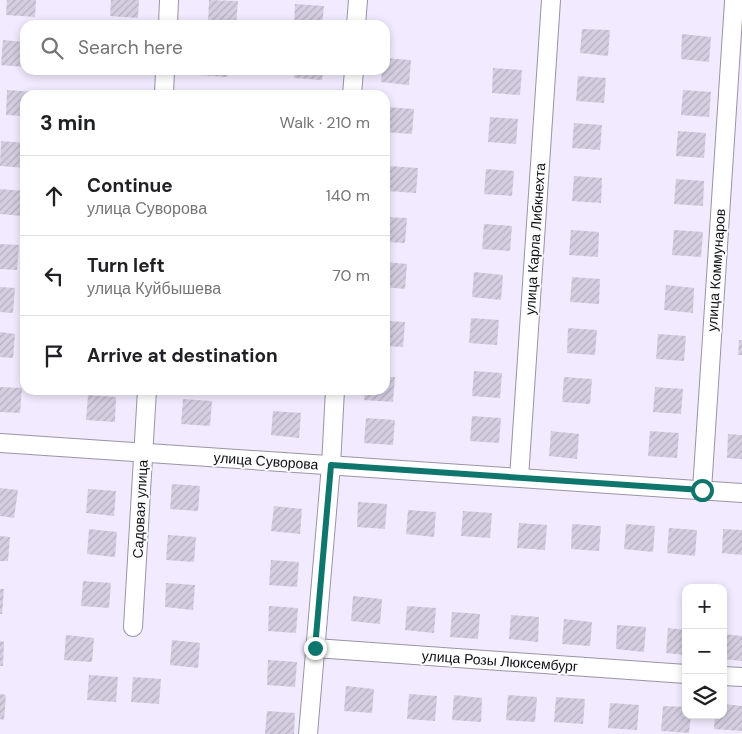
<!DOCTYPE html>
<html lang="en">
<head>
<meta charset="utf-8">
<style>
	:root { --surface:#fff; --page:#f6f6f6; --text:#202124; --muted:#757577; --line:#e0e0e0 }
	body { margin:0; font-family:"DM Sans",sans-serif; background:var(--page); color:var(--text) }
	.controls { position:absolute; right:15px; bottom:15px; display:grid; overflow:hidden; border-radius:10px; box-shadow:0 2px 8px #0003 }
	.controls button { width:45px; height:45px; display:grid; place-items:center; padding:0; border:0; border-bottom:1px solid var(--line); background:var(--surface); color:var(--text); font:25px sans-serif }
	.stop { position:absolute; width:15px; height:15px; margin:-11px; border:4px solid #0f766e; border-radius:50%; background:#fff }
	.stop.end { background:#0f766e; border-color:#fff; box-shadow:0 1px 5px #0008 }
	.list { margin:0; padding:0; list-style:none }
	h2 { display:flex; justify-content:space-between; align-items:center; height:65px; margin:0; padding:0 20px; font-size:21px }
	h2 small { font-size:16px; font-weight:400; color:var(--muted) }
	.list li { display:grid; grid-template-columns:32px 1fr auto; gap:15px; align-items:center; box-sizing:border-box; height:80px; padding:0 20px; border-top:1px solid var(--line) }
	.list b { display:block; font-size:19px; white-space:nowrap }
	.list p { margin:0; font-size:16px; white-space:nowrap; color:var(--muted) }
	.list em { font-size:16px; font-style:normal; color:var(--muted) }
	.icon { flex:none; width:28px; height:28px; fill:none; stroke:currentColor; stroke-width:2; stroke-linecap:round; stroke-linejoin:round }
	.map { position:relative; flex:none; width:742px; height:734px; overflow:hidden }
	.search { position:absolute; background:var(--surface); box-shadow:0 2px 8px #0003; left:20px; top:20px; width:370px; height:55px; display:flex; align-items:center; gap:12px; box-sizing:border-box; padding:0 18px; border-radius:15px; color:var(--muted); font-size:19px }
	.panel { position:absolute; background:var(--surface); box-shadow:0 2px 8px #0003; left:20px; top:90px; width:370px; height:305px; border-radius:15px }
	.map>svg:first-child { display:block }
</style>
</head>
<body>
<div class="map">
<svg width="742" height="734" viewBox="0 0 742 734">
	<defs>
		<pattern id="building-hatch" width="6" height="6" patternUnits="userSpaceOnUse" patternTransform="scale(1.25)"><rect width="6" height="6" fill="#d5cee1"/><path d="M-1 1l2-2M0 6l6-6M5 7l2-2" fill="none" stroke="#b6b0c0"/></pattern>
	</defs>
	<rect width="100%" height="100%" fill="#f2ebff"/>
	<g fill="url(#building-hatch)">
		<polygon points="7,0 36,0 35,17 6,15"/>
		<polygon points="111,0 139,0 138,18 110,16"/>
		<polygon points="209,0 238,1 236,25 208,24"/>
		<polygon points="295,4 324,6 322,25 294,25"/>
		<polygon points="582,29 610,30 608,56 580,53"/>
		<polygon points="682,34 711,37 709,62 681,59"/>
		<polygon points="3,40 25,42 25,67 1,65"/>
		<polygon points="385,58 411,60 409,85 381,82 382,70 385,70"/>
		<polygon points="493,68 522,70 520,95 492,93"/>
		<polygon points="199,70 228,70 227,77 199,75"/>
		<polygon points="294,70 323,70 322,80 294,78"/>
		<polygon points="578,76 606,78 604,103 576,101"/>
		<polygon points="7,90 36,92 36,95 25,95 25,116 6,115"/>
		<polygon points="683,90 711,92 709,117 681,115"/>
		<polygon points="386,107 414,109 412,134 385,132"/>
		<polygon points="490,117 518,119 516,144 488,142"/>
		<polygon points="574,123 602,125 600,150 572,148"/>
		<polygon points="678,131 706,133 704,158 676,156"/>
		<polygon points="1,141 25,143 25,168 0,166"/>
		<polygon points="389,166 418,168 416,193 387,191"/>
		<polygon points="486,169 514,171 512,196 484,194"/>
		<polygon points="574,176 602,178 601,203 572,201"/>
		<polygon points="676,179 704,181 703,206 674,204"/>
		<polygon points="0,189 25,191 23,216 0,214"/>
		<polygon points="385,217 407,218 405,243 385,242"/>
		<polygon points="484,224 512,226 510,251 482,249"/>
		<polygon points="571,230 599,232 598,257 569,255"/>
		<polygon points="674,230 703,232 701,257 672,255"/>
		<polygon points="0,244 19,245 17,270 0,269"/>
		<polygon points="385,262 407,264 405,289 385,287"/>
		<polygon points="474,272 503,275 501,300 472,297"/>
		<polygon points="572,277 600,279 599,304 570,302"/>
		<polygon points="666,285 694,288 693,313 664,310"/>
		<polygon points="0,287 15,288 13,313 0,312"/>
		<polygon points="471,318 499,320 497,345 469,343"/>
		<polygon points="385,321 405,322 403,347 385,346"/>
		<polygon points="568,328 597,330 595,355 567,353"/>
		<polygon points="0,332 15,334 13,358 0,357"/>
		<polygon points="658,334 686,336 684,361 656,359"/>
		<polygon points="739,340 742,340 742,355 738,355"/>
		<polygon points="474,371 502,373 500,398 472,396"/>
		<polygon points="385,377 395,377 393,402 364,400 365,390 385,390"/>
		<polygon points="564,377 592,379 590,404 562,402"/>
		<polygon points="0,387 22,388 20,413 0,412"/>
		<polygon points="655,387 683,389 681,414 653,412"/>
		<polygon points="88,395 116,397 115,422 86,420"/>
		<polygon points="183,399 212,401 210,426 181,424"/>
		<polygon points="273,411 301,413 299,438 271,435"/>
		<polygon points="472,416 501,418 499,443 470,441"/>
		<polygon points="366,418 395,420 393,445 364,443"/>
		<polygon points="551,431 579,434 577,459 549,456"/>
		<polygon points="650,431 679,433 677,458 648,456"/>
		<polygon points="728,434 742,435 742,459 727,458"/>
		<polygon points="172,484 200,486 198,511 170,509"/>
		<polygon points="0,488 18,490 14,518 0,516"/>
		<polygon points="88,489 116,491 114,516 86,513"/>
		<polygon points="358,502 387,504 385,529 357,527"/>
		<polygon points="274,506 302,509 300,534 271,531"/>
		<polygon points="408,510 436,512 434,537 406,534"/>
		<polygon points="463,511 492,513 490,538 461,536"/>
		<polygon points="519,523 547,525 545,550 517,548"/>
		<polygon points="572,524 601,526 599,551 571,549"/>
		<polygon points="626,524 655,526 653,552 624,549"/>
		<polygon points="669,528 697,530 695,556 667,553"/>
		<polygon points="89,529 117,532 115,557 87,554"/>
		<polygon points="723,529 742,530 742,555 722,553"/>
		<polygon points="168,535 196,537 194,562 166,560"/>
		<polygon points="0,536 10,537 8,561 0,561"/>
		<polygon points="271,560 299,562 297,587 269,585"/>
		<polygon points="83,581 111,583 109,608 81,606"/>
		<polygon points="166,583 195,585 193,610 165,607"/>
		<polygon points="0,589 4,589 2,614 0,614"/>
		<polygon points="353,596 382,599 380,624 351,621"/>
		<polygon points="269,606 298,608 296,633 268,631"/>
		<polygon points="407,606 436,608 434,633 405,630"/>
		<polygon points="452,612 480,614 478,639 450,637"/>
		<polygon points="511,615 539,617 538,642 509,639"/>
		<polygon points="564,619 592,622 590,646 562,644"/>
		<polygon points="617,625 646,627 644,652 616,649"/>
		<polygon points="668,628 686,630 686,655 666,653"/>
		<polygon points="723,634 742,636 742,661 723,659"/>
		<polygon points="66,635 94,638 92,662 64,660"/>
		<polygon points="172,640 200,643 198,668 170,665"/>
		<polygon points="0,641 4,642 3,666 0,666"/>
		<polygon points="268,660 297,662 295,687 267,685"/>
		<polygon points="89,675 118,677 116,702 87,700"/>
		<polygon points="133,677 161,679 159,704 131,702"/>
		<polygon points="346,686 374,689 372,713 344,711"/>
		<polygon points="0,694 6,695 4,720 0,719"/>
		<polygon points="409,694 437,696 435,721 407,719"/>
		<polygon points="454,695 482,698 481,722 452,720"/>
		<polygon points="508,695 537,697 535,722 506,720"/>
		<polygon points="556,697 585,699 583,724 554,722"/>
		<polygon points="610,703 639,705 637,730 608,728"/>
		<polygon points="723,704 742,706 742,731 714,729 715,715 723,715"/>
		<polygon points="663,706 686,707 686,715 691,715 689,733 661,731"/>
		<polygon points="267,711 295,713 294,734 265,734"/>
	</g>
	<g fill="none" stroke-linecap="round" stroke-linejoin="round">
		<defs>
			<g id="minor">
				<polyline points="168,25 169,0"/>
				<polyline points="356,25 358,0"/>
				<polyline points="164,95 165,70"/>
				<polyline points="352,95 354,70"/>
				<polyline points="0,443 742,493"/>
				<polyline points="519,478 551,0"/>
				<polyline points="702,490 734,2 742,2"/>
				<polyline points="133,627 147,390"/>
				<polyline points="315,648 686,674"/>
				<polyline points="723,676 742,677"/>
				<polyline points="308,734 331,465 335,390"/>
			</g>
		</defs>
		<use href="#minor" stroke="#9a93a5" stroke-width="20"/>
		<use href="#minor" stroke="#fff" stroke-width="18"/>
	</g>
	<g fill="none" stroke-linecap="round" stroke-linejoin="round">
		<polyline stroke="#0f766e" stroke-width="6" points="315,648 331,465 702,490"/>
	</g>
	<g text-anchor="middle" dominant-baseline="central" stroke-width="4" stroke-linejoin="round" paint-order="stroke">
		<g font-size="14" fill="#110f15" stroke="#fcfcfc">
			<text transform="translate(535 239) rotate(-86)">улица Карла Либкнехта</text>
			<text transform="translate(716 270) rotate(-86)">улица Коммунаров</text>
			<text transform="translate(266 461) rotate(4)">улица Суворова</text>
			<text transform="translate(140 509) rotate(-87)">Садовая улица</text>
			<text transform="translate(500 661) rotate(4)">улица Розы Люксембург</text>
		</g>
	</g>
</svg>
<div class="controls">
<button>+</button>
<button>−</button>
<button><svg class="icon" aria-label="layers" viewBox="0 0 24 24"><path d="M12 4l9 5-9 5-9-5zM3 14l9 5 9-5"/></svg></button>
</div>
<div class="stop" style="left:702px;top:490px"></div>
<div class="stop end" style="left:315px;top:648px"></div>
<div class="search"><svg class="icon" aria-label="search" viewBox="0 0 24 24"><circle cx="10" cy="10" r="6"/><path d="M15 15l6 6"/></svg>Search here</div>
<section class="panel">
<h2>3 min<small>Walk · 210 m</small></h2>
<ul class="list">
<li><svg class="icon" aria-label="ahead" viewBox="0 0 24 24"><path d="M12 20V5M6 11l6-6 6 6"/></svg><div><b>Continue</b><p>улица Суворова</p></div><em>140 m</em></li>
<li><svg class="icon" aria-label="left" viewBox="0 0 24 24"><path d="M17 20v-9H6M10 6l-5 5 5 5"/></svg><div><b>Turn left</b><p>улица Куйбышева</p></div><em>70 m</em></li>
<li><svg class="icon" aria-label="arrive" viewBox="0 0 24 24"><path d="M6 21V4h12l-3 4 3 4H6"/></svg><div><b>Arrive at destination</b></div></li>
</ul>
</section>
</div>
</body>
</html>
